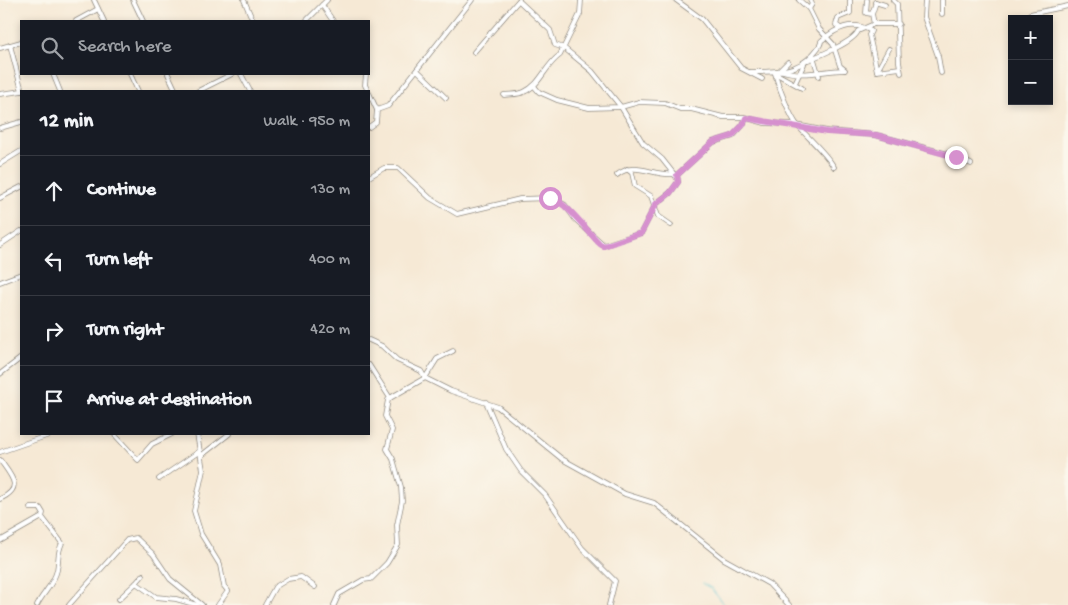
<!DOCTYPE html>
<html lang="en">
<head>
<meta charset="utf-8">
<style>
	:root { --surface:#171b24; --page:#20242c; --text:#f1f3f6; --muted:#9ea1a6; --line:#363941 }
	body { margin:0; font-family:"Gochi Hand",sans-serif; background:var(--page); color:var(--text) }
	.controls { position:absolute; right:15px; top:15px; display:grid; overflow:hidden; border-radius:0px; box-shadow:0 2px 8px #0003 }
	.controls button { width:45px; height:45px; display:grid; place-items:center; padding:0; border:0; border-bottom:1px solid var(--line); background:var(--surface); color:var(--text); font:25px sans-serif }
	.stop { position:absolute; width:15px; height:15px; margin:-11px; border:4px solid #d690ce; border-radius:50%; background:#fff }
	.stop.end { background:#d690ce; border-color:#fff; box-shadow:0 1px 5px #0008 }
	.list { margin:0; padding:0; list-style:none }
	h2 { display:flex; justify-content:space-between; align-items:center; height:65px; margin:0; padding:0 20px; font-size:21px }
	h2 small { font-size:16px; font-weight:400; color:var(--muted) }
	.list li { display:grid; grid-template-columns:32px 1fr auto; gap:15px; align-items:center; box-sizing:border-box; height:70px; padding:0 20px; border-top:1px solid var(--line) }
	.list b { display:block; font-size:19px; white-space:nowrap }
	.list em { font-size:16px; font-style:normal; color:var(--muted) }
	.icon { flex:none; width:28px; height:28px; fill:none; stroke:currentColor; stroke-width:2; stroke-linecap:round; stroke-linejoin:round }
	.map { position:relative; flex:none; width:1068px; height:605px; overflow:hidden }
	.search { position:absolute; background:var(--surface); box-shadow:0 2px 8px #0003; left:20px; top:20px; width:350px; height:55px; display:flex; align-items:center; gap:12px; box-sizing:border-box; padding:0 18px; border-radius:0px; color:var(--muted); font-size:19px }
	.panel { position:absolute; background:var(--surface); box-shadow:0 2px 8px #0003; left:20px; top:90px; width:350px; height:345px; border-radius:0px }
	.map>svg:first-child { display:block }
</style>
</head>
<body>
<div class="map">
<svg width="1068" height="605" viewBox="0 0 1068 605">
	<rect width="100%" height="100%" fill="#fbf7ec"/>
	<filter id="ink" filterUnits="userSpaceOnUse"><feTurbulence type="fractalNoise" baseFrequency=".02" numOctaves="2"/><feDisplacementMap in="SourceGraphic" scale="10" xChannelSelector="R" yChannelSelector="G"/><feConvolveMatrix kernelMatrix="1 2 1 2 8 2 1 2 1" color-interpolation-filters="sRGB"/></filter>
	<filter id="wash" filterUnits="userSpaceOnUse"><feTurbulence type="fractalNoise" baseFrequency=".0096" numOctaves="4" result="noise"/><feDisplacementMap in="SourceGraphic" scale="20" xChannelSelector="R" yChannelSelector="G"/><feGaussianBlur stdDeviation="1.12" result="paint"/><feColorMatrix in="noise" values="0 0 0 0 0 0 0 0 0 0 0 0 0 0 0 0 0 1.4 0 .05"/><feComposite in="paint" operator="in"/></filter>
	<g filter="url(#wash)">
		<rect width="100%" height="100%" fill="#f6e9d5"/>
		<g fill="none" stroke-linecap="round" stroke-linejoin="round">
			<polyline stroke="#54c0cf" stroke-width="1" points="703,584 711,588 724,605"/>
		</g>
	</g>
	<g filter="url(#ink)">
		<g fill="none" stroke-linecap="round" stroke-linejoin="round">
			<defs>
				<g id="street">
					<polyline points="94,0 104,21"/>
					<polyline points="133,0 143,21"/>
					<polyline points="244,0 253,21"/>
					<polyline points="327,0 322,5 333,21"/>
					<polyline points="676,0 702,19 741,68 762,79"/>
					<polyline points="799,0 809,9 819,29 833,44 840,66 845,70"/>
					<polyline points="867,0 866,13 872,14 874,24 899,24"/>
					<polyline points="893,0 897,4 899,62 901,73"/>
					<polyline points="925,0 924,17 938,56 941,73"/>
					<polyline points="942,0 942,14"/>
					<polyline points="519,1 550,30 555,45 564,48 592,71 621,107 643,143 662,159 677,178"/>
					<polyline points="875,2 885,5"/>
					<polyline points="809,9 812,4 810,0"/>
					<polyline points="872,14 876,2"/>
					<polyline points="1030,14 1068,6"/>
					<polyline points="76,21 98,9"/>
					<polyline points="306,21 322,5"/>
					<polyline points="839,27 836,25 838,18 850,13 850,0"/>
					<polyline points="10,45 22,91"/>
					<polyline points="0,48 21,42"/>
					<polyline points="474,52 519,0"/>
					<polyline points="813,56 819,76"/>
					<path d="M808 60C819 56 854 42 858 31L874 24"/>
					<path d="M788 62 780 70C802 78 824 70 844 70"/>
					<polyline points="417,70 446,98"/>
					<polyline points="877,71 900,68"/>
					<path d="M750 72C773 72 797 73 813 54 817 49 821 46 821 41 836 28 852 20 871 31L869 35 877 71 889 49"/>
					<path d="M775 73C778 85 790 117 798 126 810 140 824 151 834 167"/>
					<polyline points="775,73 802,88"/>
					<polyline points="53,74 60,91"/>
					<polyline points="130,74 138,91"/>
					<polyline points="168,74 176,91"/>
					<polyline points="241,74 250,91"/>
					<polyline points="366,74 365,85 368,91"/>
					<polyline points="795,83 804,64"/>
					<polyline points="534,86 539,92 557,100 589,108 621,107 639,102 665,103 680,109 691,109 723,117 744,117 765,123 791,124 827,131 876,135 948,154 971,164"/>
					<polyline points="198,91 232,74"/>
					<polyline points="369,93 377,110"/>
					<polyline points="0,94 22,91"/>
					<path d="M504 95C510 94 518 95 524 92 541 85 545 65 560 55L580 14 581 0"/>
					<polyline points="369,127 376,122 377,110 388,106 472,0"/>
					<polyline points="0,128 21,122"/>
					<polyline points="0,164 21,151"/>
					<polyline points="627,169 632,173 635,186 651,196 658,216 671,225"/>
					<path d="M617 175C636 160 653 177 674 174"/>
					<polyline points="369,177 384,168 398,168 430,198 457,214 520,199 552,198 565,205 575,219 604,245 641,233 656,204 670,193 678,182 677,175 713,142 733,136 743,125 746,118"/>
					<polyline points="0,198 21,187"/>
					<polyline points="0,245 21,231"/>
					<polyline points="0,282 21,274"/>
					<polyline points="369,340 382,346 397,360 421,371 425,378 451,391 498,407 562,459 625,494 654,503 724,559 769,584 789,605"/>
					<polyline points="0,374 21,358"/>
					<polyline points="390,398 425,378 437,359 453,351"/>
					<polyline points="486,402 506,449 521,471 545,495 582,548 615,581 609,605"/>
					<polyline points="114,434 138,460 152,444 172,434"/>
					<polyline points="197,434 203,470 194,511 201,534 220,565 224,586 228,591 218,605"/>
					<polyline points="0,452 52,434"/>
					<polyline points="202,455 229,434"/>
					<path d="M0 460C12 477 24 488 0 499"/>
					<polyline points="159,479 200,451"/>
					<path d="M30 508H40L43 513 42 517 62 543C57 553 59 560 57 570 54 584 43 593 37 605"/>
					<polyline points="0,541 42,517"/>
					<polyline points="136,583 143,575"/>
					<polyline points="119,599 136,583 156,597 176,599 197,605"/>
					<polyline points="69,605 127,540 136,538 153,554 170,579 202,605"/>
					<polyline points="265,605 275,587 288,579 301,577 315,587"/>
					<polyline points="334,605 339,594 363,580 371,579 387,563 398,545 397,525 402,501 401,487 393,459 387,449 392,430 385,416 388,400 390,398 369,365"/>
				</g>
			</defs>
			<use href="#street" stroke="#908a80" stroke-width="5.5"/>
			<use href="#street" stroke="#fff" stroke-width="4"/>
		</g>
	</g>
	<g fill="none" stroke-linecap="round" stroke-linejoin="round" filter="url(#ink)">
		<path stroke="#d690ce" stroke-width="6" d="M550 198C565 200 588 232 600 244L604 246 641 233 656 204 670 193 678 182 677 175 713 142 732 136 743 125 746 118 827 132 876 135 956 157"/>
	</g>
</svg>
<div class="controls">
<button>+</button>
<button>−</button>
</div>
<div class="stop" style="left:550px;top:198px"></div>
<div class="stop end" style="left:956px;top:157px"></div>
<div class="search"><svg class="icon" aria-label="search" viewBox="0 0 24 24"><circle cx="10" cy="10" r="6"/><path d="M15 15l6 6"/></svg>Search here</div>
<section class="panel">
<h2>12 min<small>Walk · 950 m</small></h2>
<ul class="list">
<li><svg class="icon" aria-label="ahead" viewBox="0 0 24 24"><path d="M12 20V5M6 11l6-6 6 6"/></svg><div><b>Continue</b></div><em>130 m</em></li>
<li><svg class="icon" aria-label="left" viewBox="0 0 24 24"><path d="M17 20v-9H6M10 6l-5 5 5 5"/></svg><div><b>Turn left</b></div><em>400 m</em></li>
<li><svg class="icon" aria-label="right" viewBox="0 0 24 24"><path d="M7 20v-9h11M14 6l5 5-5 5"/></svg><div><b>Turn right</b></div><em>420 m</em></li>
<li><svg class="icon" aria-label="arrive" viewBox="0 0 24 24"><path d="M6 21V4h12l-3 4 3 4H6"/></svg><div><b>Arrive at destination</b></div></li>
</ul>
</section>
</div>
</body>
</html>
